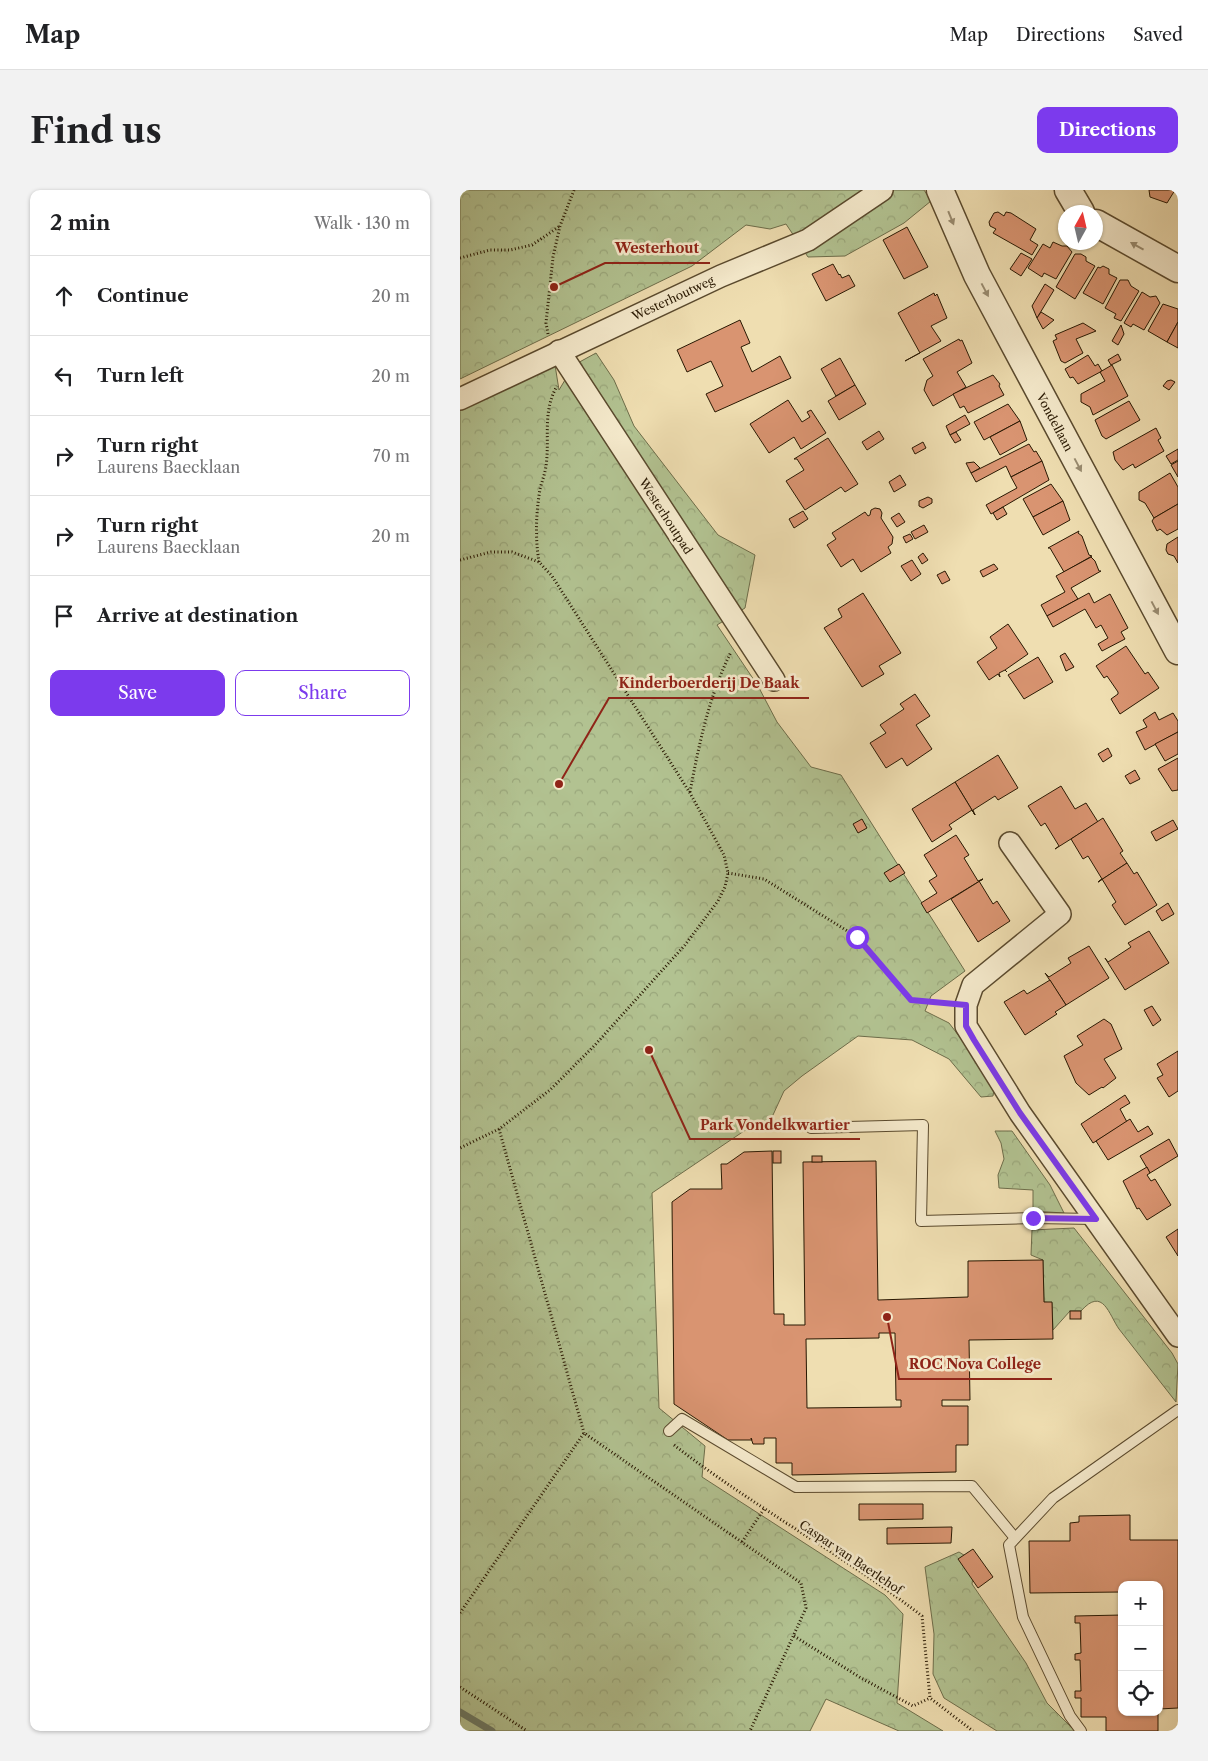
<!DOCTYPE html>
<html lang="en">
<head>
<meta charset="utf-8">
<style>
	:root { --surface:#fff; --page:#f2f2f2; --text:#202124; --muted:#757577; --line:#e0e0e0; --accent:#7c3aed }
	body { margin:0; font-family:"Libre Caslon Text",serif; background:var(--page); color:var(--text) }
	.controls { position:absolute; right:15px; bottom:15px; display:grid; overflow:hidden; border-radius:10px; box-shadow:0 1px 4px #0004 }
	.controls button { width:45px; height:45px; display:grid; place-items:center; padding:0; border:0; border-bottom:1px solid var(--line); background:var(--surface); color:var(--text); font:25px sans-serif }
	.compass { position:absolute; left:598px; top:15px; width:45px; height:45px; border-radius:50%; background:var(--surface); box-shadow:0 1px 4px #0004; rotate:8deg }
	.stop { position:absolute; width:15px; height:15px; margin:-11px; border:4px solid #7c3aed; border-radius:50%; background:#fff }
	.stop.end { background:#7c3aed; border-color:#fff; box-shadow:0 1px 5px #0008 }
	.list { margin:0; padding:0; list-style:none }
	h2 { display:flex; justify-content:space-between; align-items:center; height:65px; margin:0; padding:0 20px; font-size:21px }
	h2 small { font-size:16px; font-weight:400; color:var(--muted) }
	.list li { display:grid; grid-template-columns:32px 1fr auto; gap:15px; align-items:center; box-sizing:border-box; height:80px; padding:0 20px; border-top:1px solid var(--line) }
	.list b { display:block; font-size:19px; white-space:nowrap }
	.list p { margin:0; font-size:16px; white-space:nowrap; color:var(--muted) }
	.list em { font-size:16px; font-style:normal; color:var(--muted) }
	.actions { display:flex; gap:10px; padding:15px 20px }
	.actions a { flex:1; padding:11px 0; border:1px solid var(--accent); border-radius:10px; text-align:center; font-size:18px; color:var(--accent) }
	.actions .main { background:var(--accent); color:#fff }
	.icon { flex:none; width:28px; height:28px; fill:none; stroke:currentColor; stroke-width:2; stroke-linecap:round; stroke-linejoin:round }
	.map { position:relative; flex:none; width:718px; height:1541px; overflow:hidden; border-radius:10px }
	header { display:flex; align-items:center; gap:30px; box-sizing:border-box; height:70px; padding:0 25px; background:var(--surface); border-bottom:1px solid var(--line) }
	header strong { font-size:24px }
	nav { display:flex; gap:28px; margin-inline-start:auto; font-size:18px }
	.intro { display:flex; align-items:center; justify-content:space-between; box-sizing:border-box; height:120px; padding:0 30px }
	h1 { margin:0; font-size:35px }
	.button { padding:12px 22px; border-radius:10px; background:var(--accent); color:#fff; font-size:18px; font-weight:700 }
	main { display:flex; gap:30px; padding:0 30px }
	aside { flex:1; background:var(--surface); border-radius:10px; box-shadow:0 1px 4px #0004 }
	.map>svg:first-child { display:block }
</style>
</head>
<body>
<header>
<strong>Map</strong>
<nav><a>Map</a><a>Directions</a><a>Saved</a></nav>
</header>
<div class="intro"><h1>Find us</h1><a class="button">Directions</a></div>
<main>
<aside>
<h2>2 min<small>Walk · 130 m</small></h2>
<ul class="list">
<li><svg class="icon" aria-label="ahead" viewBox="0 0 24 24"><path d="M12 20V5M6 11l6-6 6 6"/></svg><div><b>Continue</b></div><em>20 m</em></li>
<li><svg class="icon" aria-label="left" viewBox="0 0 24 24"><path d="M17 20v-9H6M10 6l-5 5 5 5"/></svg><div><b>Turn left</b></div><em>20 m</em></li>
<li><svg class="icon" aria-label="right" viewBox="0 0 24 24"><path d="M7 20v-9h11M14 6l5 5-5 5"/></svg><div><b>Turn right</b><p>Laurens Baecklaan</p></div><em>70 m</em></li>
<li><svg class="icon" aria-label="right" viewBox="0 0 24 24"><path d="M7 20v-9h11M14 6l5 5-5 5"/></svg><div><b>Turn right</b><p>Laurens Baecklaan</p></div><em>20 m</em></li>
<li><svg class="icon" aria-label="arrive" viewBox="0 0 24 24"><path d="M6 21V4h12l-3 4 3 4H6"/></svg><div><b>Arrive at destination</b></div></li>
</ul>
<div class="actions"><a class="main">Save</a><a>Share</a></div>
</aside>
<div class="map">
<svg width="718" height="1541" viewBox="0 0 718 1541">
	<defs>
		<pattern id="forest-crowns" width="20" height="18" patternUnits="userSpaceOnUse" patternTransform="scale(1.25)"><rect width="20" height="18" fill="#b2c291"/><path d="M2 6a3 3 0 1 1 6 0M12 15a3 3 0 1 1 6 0" fill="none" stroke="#99a67b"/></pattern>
	</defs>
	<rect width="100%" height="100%" fill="#efdeb1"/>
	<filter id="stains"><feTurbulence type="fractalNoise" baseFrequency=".004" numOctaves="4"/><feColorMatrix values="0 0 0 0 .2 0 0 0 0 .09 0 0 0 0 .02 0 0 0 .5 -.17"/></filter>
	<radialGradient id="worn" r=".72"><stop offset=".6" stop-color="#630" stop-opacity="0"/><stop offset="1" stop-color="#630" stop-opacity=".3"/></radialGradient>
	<polygon fill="#b2c291" stroke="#6d6d4a" points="0,1500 65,1541 0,1541"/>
	<g fill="url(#forest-crowns)" stroke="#6d6d4a">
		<polygon points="0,0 464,0 471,11 444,33 385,66 348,67 326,34 310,39 286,35 232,76 0,189"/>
		<polygon points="136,163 154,190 174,236 258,345 295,365 285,418 257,435 298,496 317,532 351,577 381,585 505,781 471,806 465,821 489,833 535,893 533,906 521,907 489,869 452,850 398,846 342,886 324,901 307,938 287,939 192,1003 199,1218 245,1256 242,1287 425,1405 443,1424 437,1513 483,1541 439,1541 366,1509 350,1541 32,1541 0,1522 0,220 95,175 99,200 114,175"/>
		<polygon points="535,941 552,941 590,995 604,1023 573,1021 573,1000 539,998 538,985 544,969 541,953"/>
		<path d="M614 1038 712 1163 718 1174 716 1212 659 1139C649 1125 643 1096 621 1121H610L593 1140 592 1113 584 1112 583 1070 571 1065 572 1040Z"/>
		<polygon points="499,1362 515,1372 512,1394 566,1473 587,1513 615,1541 537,1541 484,1508 473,1484 474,1444 465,1377"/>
	</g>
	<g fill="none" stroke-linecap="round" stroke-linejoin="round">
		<polyline stroke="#6c7a66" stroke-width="7" points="0,1522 32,1541"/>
	</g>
	<g fill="#d99471" stroke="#281802" fill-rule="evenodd">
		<polygon points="689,0 715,0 707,13 690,7"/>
		<polygon points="538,22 544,26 546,22 551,23 576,39 570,50 578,55 572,65 533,43 536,39 530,36 529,32 534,23"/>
		<polygon points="447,37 468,77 444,89 423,50"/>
		<polygon points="593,52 602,56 607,56 612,62 596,89 584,83 582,87 568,78 583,54 590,58"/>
		<polygon points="561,63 572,69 561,86 550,79"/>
		<polygon points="615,64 621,64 626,67 626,71 635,76 615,109 596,97"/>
		<polygon points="373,74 379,85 380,84 382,88 389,85 395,96 366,111 352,84"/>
		<polygon points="643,76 649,79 649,84 657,88 643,114 623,103 638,77 640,78"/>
		<polygon points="660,90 668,90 671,96 679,101 661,131 654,128 656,124 645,118"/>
		<polygon points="585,94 594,100 577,128 572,116"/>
		<polygon points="682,102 690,107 696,106 700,113 684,140 673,134 671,137 664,133"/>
		<polygon points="474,103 475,106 477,104 487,128 471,136 481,151 445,171 460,163 438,123"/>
		<polygon points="703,114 718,119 718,132 707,152 688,141"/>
		<polygon points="581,122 594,130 583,139 577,128"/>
		<polygon points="280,130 290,153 281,157 292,182 320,166 331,188 255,222 246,204 263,196 251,171 227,182 217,160"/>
		<polygon points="718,132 718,158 707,152"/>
		<polygon points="623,133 636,141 616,149 623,163 605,173 601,171 593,151 597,149 595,145"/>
		<polygon points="661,135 664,144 658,155 652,151"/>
		<polygon points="499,149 500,151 502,150 512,173 497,182 506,197 473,216 464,200 467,190 473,186 463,169"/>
		<polygon points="658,164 661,170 651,175 648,170"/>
		<polygon points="628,165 635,176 638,174 642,181 618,194 613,187 610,188 605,179"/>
		<polygon points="380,168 395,195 376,206 361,179"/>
		<polygon points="652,175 668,206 633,225 630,217 621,212 621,204 645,191 640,182"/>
		<polygon points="533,185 540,194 539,196 544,205 508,223 504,216 500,218 493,204"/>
		<polygon points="711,190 715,192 709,200 703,196 707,191"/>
		<polygon points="395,195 406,214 379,230 368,211"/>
		<polygon points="328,210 342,232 350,227 347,222 351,220 366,243 341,259 334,247 309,263 290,234"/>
		<polygon points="669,211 680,230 646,249 642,246 635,230"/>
		<polygon points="548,214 560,231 524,250 514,232"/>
		<polygon points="505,225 510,234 490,245 486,236"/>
		<polygon points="560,231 567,250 540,265 530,247"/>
		<polygon points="696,238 701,248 698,250 704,261 675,278 673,274 663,280 655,270 653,262"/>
		<polygon points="419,241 424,249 407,260 402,252"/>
		<polygon points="496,242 501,250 495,253 490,245"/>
		<polygon points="368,248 398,294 385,302 381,297 345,320 326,291 344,280 337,269 334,269"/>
		<polygon points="463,252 466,258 455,264 452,258"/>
		<polygon points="569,254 574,262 576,261 582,271 551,287 546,276 516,292 511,283"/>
		<polygon points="718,259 718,270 711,274 706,266"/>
		<polygon points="582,271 589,290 531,324 526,315 557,298 551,287"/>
		<polygon points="718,271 718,287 711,275"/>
		<polygon points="514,272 520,278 511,283 506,273"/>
		<polygon points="710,283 718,297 718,314 694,328 685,313 679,310 679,302"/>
		<polygon points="440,285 446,295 434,302 429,292"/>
		<polygon points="591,294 603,311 573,327 563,309"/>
		<polygon points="468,307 472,309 472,313 463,318 459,316 459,311"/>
		<polygon points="603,311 610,330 583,345 573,327"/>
		<polygon points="718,314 718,339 707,345 700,339 697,341 692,331 694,328"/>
		<polygon points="543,317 547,324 537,330 533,323"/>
		<polygon points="415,318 420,319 422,323 421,328 433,347 432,354 428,357 431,363 401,382 393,369 381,377 367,355 376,349 372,343 405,322 408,326 410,325 411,320"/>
		<polygon points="343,321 348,329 334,338 329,329"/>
		<polygon points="439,323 445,332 437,337 431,328"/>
		<polygon points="464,335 468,342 455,349 451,342"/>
		<polygon points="619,341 618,343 622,346 629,365 632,366 604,382 590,358 588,358"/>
		<polygon points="450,344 453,349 446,353 443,347"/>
		<polygon points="718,347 718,373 714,366 708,364 706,360 707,354"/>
		<polygon points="463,363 468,370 462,374 458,367"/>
		<polygon points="631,367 635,371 639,381 641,381 611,398 618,409 587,426 581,415 605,402 596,386"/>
		<polygon points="452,370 461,384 451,391 441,376"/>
		<polygon points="534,374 538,379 523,387 520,381"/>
		<polygon points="485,381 490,390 482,394 477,385"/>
		<polygon points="403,403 441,463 419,476 424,484 402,497 364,438 382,427 378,419"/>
		<polygon points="629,403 634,413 650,404 668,438 661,442 665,449 642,461 638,454 648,448 641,435 636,438 625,419 593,437 587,426"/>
		<polygon points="548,434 568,464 545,480 547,482 545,480 539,483 540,487 538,484 529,490 517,472 537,458 530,447"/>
		<polygon points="666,456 685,484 688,482 699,498 660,524 651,509 658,504 658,502 647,486 644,488 636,476"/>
		<polygon points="605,463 614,477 606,481 600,466"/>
		<polygon points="578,467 593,492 564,509 548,485"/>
		<polygon points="455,504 470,526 456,535 472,559 447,576 442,568 426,578 410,553 426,543 420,535 444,519 440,514"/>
		<polygon points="695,522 699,530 713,523 718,531 718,542 685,560 676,542 687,537 683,530"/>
		<polygon points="718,542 718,564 705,571 695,554"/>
		<polygon points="648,558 652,566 643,572 638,564"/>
		<polygon points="538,565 558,598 538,610 535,606 513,620 515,625 495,592"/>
		<polygon points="718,568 718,600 712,601 698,579"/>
		<polygon points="675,580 680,589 670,594 665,586"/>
		<polygon points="495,592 515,625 512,620 489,635 492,639 472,652 452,619"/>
		<polygon points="601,596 615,619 626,613 638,632 595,659 599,656 585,633 581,636 568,616"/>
		<polygon points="643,628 663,661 660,663 667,673 638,692 642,689 628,666 623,669 611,649"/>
		<polygon points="402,629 407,638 398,643 393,634"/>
		<polygon points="713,630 718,639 696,651 691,642"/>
		<polygon points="496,645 509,665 504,668 518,691 523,689 467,723 461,713 477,703 469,691 477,686 464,665"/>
		<polygon points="667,673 674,684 677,682 697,715 665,735 652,715 656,712 642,689 638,692"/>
		<polygon points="439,674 445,683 430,692 424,683"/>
		<polygon points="523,689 519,691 533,714 537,711 550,731 518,752 491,709"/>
		<polygon points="708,713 714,724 702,731 696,721"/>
		<polygon points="689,741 709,773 665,800 645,768 648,772 671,757 668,753"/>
		<polygon points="629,756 649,788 606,815 585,783 589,787 611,773 608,768"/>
		<polygon points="590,790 606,815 595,822 597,824 565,845 544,812 564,800 567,804"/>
		<polygon points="692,816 701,830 693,836 684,820"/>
		<polygon points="644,829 651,834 662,859 644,869 656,888 643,898 642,897 629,905 616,893 604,866 623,855 617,846"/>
		<polygon points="718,861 718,901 709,907 697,888 703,885 697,874"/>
		<polygon points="665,905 670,913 660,919 667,932 633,953 621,934"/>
		<polygon points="670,929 678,942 688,936 693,944 648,970 636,951"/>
		<polygon points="709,949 718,966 690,983 680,966"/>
		<path d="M312 961 314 1124H324V1135H345L343 972 416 971 418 1110 508 1107V1071L583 1070 584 1112H592L593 1149 509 1150 510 1210H482V1216H508V1255H496V1282L332 1285V1273H316V1248H304V1254H293L291 1248 292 1250H268L214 1214 212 1012 230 999H262L261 974H267L284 962ZM419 1143H435L436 1210H441V1217L347 1218 346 1149 419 1148Z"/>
		<rect x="313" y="961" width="8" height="12"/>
		<rect x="352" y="966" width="10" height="6"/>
		<polygon points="687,977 690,983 687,985 691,991 695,989 711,1015 687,1030 679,1018 677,1019 663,991"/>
		<polygon points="718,1039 718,1066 706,1047"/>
		<rect x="610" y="1121" width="11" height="8"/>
		<polygon points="399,1314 463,1314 463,1329 399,1330"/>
		<polygon points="670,1325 670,1350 718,1350 718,1518 699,1519 699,1395 662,1395 662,1402 570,1403 569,1351 610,1351 610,1333 619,1332 619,1326"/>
		<polygon points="492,1337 491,1353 427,1354 427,1338"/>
		<polygon points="513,1359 533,1387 518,1398 498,1369"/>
		<polygon points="662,1425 662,1522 698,1522 698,1541 646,1541 646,1527 621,1527 621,1508 615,1508 615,1501 621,1501 620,1470 615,1470 615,1464 621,1463 620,1433 615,1433 615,1426"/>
	</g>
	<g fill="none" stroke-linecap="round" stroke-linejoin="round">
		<defs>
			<g id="service">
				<polyline points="351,938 463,935 461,1031 573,1028 635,1029"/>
				<polyline points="209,1241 222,1229 336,1297 512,1296 555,1348"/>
				<polyline points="621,1541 610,1526 563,1427 549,1355 593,1308 718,1220"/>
			</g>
			<g id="minor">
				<polyline points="99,161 314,490"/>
				<polyline points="0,209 261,86 348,50 422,0"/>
				<polyline points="550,653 600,724 513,795 506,815 506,836 560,923 718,1146"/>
			</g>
			<g id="tertiary">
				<polyline points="480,0 517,85 718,461"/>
				<polyline points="608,0 621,22"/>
				<polyline points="636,33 718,79"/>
			</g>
		</defs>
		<use href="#service" stroke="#5a4a2e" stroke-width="12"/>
		<use href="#minor" stroke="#5a4a2e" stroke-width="24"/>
		<use href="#tertiary" stroke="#5a4a2e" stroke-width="29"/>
		<g stroke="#281802" stroke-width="3" stroke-dasharray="1 2.5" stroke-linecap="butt">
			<polyline points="0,68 30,60 50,60 72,55 100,36"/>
			<polyline points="88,144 86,133 93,67 100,36 114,0"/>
			<polyline points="0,370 31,362 52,362 79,372 92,386 230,603 264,665 268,683 265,697 258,711 225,755 135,855 90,900 39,939 0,958"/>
			<path d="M79 372C75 347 76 324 80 299 82 291 85 284 86 276 90 249 82 222 97 196"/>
			<path d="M230 602C239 554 249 506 271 462"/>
			<polyline points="268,683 304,689 397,747 451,811 485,813"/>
			<polyline points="39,939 124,1243"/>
			<path d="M214 1255C294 1317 382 1364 462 1426L470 1508 513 1541"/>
			<polyline points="282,1352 304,1319"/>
			<polyline points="0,1423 124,1243 341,1393 346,1418 290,1541"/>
			<polyline points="334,1446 401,1488 453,1516 470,1508"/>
			<polyline points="0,1497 67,1541"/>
		</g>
		<use href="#service" stroke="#f5eacc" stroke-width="10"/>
		<use href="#minor" stroke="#f5eacc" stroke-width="21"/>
		<use href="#tertiary" stroke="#f5eacc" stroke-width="26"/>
	</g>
	<defs><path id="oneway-solid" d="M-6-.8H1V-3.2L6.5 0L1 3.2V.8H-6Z" transform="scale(1.25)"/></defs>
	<g fill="#998c71">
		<use href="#oneway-solid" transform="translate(491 28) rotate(68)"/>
		<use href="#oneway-solid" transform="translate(677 56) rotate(-151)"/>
		<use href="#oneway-solid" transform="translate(525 100) rotate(62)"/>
		<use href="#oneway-solid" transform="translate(618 275) rotate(62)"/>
		<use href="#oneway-solid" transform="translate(695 418) rotate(62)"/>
	</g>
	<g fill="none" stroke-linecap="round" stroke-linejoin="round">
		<polyline stroke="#7c3aed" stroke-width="6" points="397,747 451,810 506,815 506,836 514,850 560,923 636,1029 573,1028"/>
	</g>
	<g text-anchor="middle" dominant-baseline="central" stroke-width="5" stroke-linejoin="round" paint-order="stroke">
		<g font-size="12" fill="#281802" stroke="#f5eacc">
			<text transform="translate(213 108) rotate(-25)">Westerhoutweg</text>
			<text transform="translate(595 232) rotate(62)">Vondellaan</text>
			<text transform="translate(206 326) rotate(57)">Westerhoutpad</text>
			<text transform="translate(391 1367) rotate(34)">Caspar van Baerlehof</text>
		</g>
	</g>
	<path fill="none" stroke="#8f2418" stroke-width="2" d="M94 97L145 73H250M99 594L149 508H349M189 860L230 949H400M427 1127L439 1189H592"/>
	<g fill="#8f2418" stroke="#f5eacc" stroke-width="2">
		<circle cx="94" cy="97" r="5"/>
		<circle cx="99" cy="594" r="5"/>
		<circle cx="189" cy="860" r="5"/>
		<circle cx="427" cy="1127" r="5"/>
	</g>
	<g font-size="14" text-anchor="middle" font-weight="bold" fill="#8f2418" stroke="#f5eacc" stroke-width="5" stroke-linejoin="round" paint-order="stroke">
		<text x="197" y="63">Westerhout</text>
		<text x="249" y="498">Kinderboerderij De Baak</text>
		<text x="315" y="940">Park Vondelkwartier</text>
		<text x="515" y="1179">ROC Nova College</text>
	</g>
	<rect width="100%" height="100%" filter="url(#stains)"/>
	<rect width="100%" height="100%" fill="url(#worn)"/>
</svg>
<div class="controls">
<button>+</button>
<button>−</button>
<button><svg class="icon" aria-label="locate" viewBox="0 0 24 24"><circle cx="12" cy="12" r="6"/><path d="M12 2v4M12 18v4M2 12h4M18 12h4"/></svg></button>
</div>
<svg class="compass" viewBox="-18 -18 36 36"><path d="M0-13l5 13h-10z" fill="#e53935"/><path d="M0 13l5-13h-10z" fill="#757577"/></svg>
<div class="stop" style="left:397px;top:747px"></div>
<div class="stop end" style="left:573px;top:1028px"></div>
</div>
</main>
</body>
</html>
